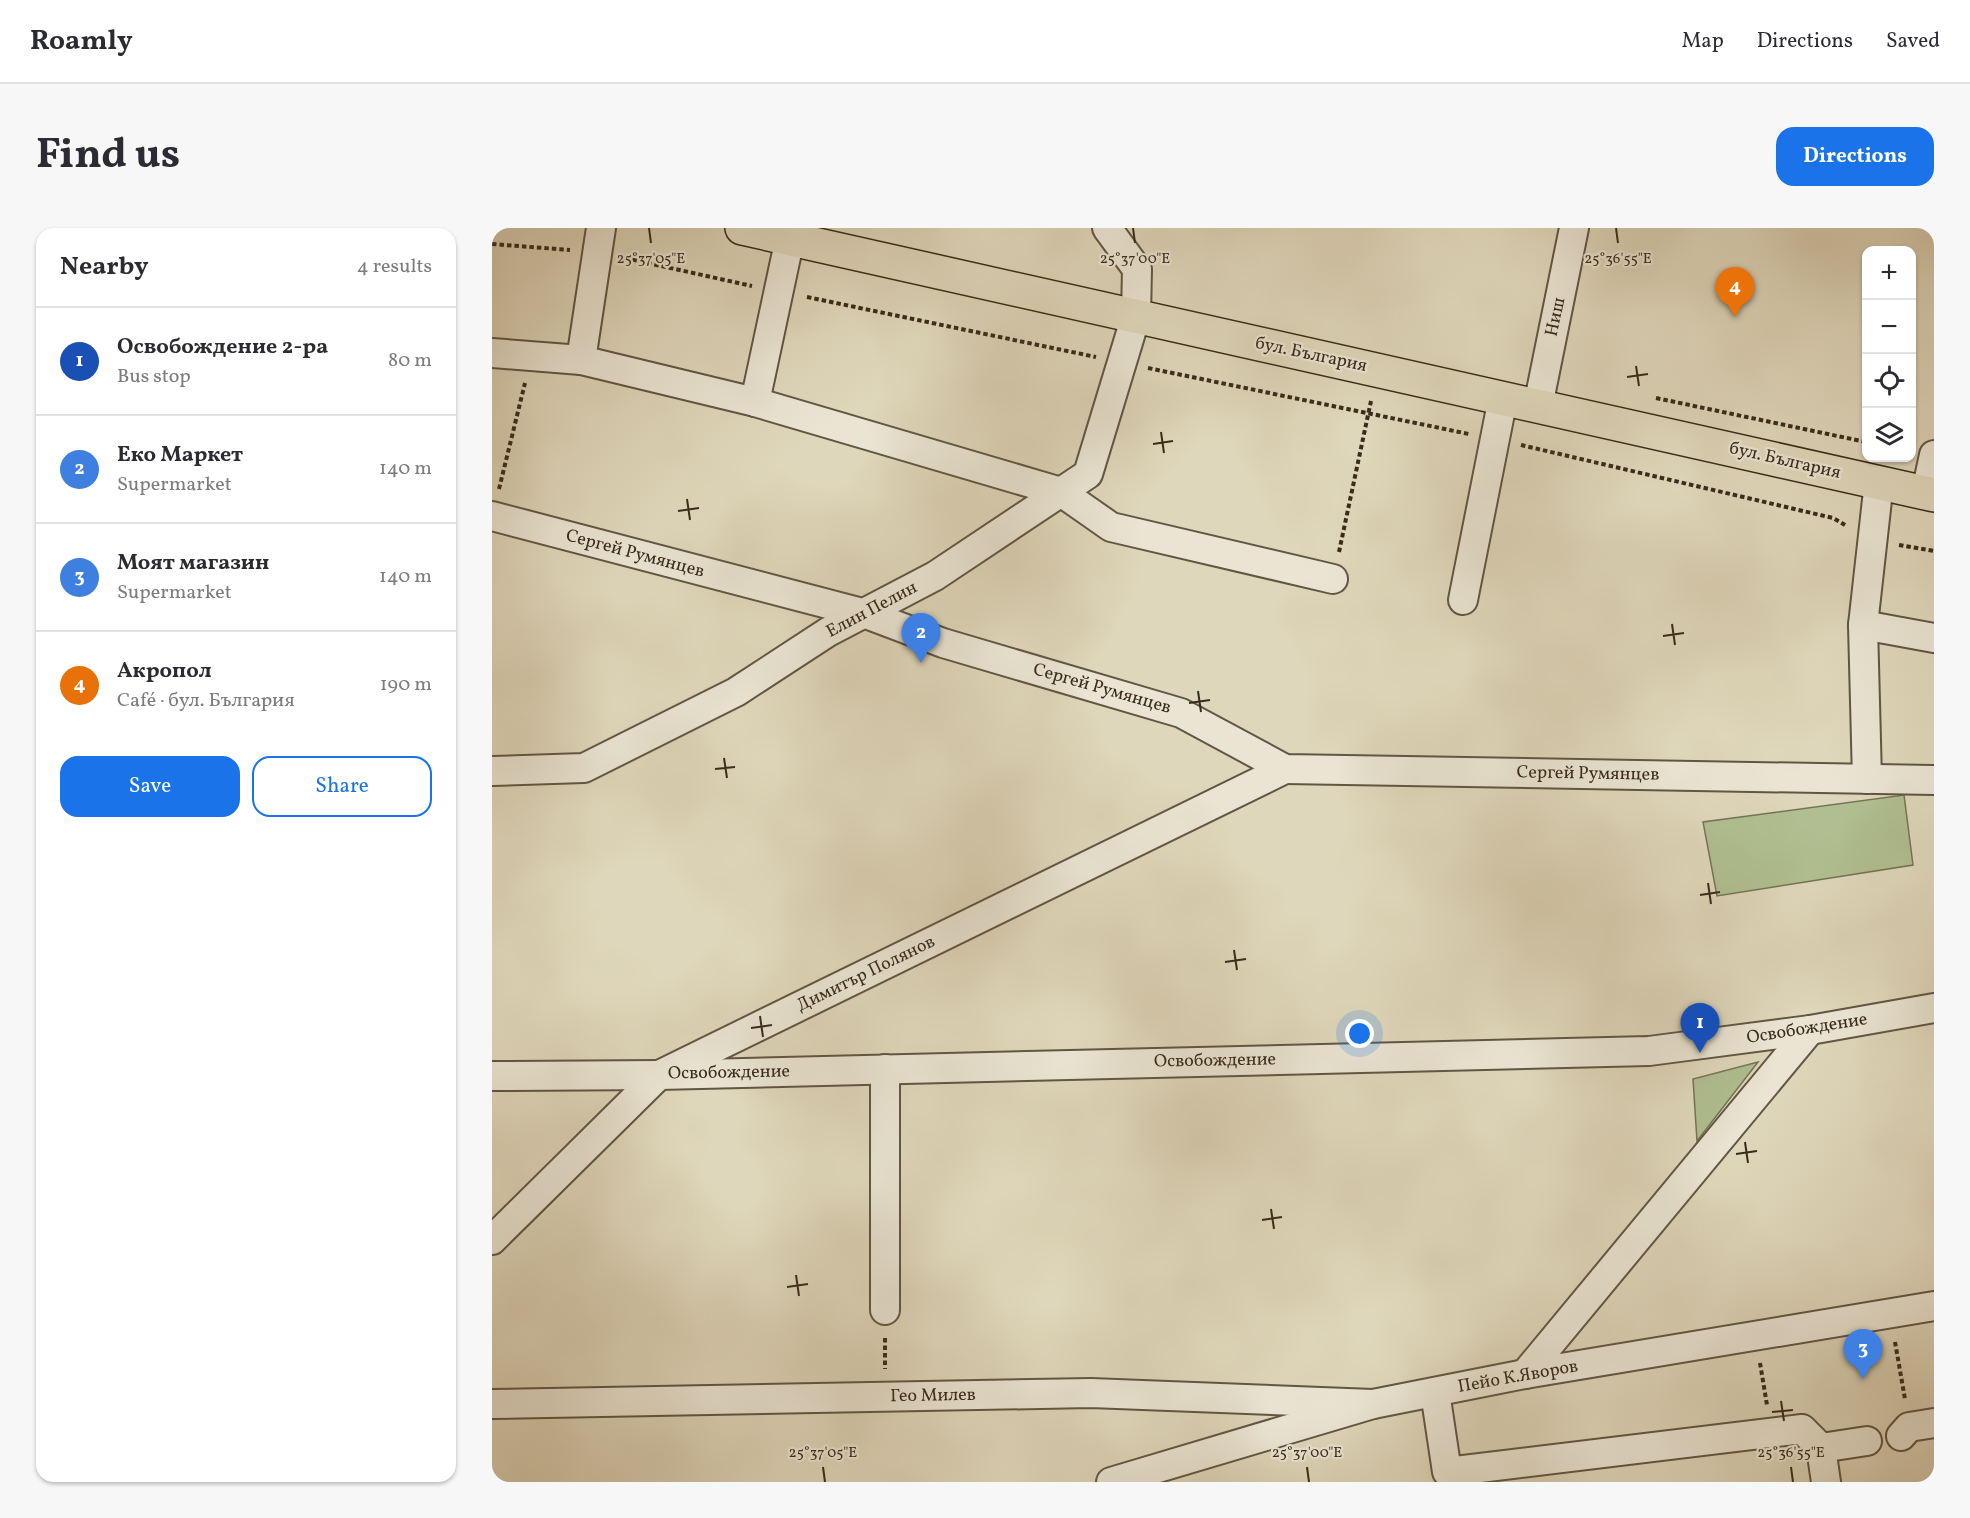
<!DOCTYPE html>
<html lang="en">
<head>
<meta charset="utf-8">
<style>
	:root { --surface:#fff; --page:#f7f7f7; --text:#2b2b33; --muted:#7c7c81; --line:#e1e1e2; --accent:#1a73e8 }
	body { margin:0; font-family:Vollkorn,serif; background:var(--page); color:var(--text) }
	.controls { position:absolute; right:18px; top:18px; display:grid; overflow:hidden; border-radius:12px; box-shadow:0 2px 4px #0004 }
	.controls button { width:54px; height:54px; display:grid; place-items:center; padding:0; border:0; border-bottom:2px solid var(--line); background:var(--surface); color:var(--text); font:30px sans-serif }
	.you { position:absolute; left:868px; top:806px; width:21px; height:21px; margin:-15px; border:4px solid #fff; border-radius:50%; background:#1a73e8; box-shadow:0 0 0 9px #1a73e833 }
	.badge { display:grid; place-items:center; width:39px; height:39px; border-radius:50%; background:var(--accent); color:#fff; font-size:20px; font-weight:700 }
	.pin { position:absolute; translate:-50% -50px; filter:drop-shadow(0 2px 3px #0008) }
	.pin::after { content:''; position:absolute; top:32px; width:21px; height:18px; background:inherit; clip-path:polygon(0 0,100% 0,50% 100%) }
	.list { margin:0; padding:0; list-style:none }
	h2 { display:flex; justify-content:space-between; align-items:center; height:78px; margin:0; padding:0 24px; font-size:26px }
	h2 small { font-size:20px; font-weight:400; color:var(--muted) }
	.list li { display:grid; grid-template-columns:39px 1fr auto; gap:18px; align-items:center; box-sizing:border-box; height:108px; padding:0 24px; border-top:2px solid var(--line) }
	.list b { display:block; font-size:22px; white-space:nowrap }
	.list p { margin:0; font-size:20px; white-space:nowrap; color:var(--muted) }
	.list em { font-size:20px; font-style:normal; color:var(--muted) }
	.actions { display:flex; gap:12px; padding:18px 24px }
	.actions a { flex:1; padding:14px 0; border:2px solid var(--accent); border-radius:18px; text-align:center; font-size:21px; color:var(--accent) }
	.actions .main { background:var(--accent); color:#fff }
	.icon { flex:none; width:33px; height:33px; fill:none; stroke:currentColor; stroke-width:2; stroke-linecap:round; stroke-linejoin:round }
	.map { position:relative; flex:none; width:1442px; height:1254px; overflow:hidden; border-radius:18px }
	header { display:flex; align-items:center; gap:36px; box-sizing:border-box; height:84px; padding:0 30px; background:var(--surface); border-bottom:2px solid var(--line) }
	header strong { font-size:28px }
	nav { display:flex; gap:33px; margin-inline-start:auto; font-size:21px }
	.intro { display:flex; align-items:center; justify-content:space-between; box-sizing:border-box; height:144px; padding:0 36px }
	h1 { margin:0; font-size:42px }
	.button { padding:15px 27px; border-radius:18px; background:var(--accent); color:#fff; font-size:21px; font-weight:700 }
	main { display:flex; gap:36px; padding:0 36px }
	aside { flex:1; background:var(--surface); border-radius:18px; box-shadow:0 2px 4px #0004 }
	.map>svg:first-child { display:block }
</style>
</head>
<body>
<header>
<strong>Roamly</strong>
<nav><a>Map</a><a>Directions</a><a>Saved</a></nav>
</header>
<div class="intro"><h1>Find us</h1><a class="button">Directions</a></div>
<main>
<aside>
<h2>Nearby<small>4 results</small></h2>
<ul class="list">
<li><span class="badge" style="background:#1a4fb4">1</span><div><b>Освобождение 2-ра</b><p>Bus stop</p></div><em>80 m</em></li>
<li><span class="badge" style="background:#3f7fe0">2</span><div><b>Еко Маркет</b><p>Supermarket</p></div><em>140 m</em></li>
<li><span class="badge" style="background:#3f7fe0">3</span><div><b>Моят магазин</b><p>Supermarket</p></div><em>140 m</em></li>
<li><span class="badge" style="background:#e8710a">4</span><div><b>Акропол</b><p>Café · бул. България</p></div><em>190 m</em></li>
</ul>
<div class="actions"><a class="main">Save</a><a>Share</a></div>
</aside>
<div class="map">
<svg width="1442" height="1254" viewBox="0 0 1442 1254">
	<rect width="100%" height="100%" fill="#dfd7bb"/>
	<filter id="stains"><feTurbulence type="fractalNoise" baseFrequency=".00333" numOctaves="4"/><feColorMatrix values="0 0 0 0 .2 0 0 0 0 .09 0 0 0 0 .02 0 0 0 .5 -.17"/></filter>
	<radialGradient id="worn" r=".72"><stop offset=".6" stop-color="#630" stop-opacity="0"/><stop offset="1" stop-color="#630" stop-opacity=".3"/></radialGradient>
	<g fill="#b0bf91" stroke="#747556" stroke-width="1.5">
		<polygon points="1412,567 1421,637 1225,668 1211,594"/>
		<polygon points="1266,834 1205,913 1201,851"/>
	</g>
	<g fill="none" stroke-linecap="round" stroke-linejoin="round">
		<defs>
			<g id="minor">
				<polyline points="0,125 89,132 263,174 569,264 619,299 841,351"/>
				<polyline points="89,132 109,0"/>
				<polyline points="263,174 298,10"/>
				<polyline points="1046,178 1082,0"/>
				<polyline points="1436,255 1442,227"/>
				<polyline points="0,288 374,386 451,415 689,485 793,541 1442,552"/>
				<polyline points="971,372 1011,170"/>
				<polyline points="1371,397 1442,410"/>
				<polyline points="0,543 92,540 244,464 336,404 443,348 596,246 644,88 645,41 615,0"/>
				<polyline points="1375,551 1371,397 1387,254"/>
				<polyline points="393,841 393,1082"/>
				<polyline points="0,848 167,847 1157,823 1318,802 1442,780"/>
				<polyline points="0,1012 167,847 793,541"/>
				<polyline points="1033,1146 1318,802"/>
				<polyline points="943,1164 955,1244 1310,1201 1329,1220 1334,1254"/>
				<polyline points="0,1176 599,1165 881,1176"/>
				<polyline points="1409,1208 1417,1199 1442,1195"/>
				<polyline points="1329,1220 1375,1213"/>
				<polyline points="619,1254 881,1176 1033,1146 1442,1078"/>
			</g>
			<polyline id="major" points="250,0 1442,267"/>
		</defs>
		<use href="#minor" stroke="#625643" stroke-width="32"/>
		<use href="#major" stroke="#392b1b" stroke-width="36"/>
		<g stroke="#392b1b" stroke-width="4" stroke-dasharray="4.5 3" stroke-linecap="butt">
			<polyline points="0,16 78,22"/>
			<polyline points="133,30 260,58"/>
			<polyline points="315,69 604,129"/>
			<polyline points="656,140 977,206"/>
			<polyline points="1164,170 1374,214"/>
			<polyline points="1029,217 1341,290 1353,297"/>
			<polyline points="7,261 33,155"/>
			<polyline points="1407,317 1442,323"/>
			<polyline points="847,324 879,173"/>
			<polyline points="393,1110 393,1141"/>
			<polyline points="1403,1114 1413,1171"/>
			<polyline points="1268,1135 1275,1177"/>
		</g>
		<use href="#minor" stroke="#eae5d3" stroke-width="28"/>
		<use href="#major" stroke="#dfd7bb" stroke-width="33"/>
	</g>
	<path fill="none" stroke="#392b1b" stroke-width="2" d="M157 0 159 15M641 0 643 15M1124 0 1126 15M1144 138 1147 158M1135 149 1156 146M669 204 672 225M661 216 681 213M195 271 198 292M186 283 207 280M1180 396 1183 417M1171 408 1192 405M706 463 709 484M697 475 718 472M232 530 235 550M223 541 243 539M1216 655 1219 676M1208 667 1228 664M742 722 745 742M733 734 754 731M268 788 271 809M259 800 280 797M1253 914 1256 935M1244 926 1265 923M779 981 782 1001M770 992 790 989M304 1047 307 1068M295 1059 316 1056M1289 1173 1292 1193M1280 1184 1301 1182M331 1239 333 1254M815 1239 817 1254M1299 1239 1301 1254"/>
	<g text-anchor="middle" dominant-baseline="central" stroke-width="4.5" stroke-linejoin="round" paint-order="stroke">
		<g font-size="18" fill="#392b1b" stroke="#eae5d3">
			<text transform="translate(1064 89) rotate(-78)">Ниш</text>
			<text transform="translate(819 127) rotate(12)">бул. България</text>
			<text transform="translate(1293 233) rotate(13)">бул. България</text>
			<text transform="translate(143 326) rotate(15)">Сергей Румянцев</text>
			<text transform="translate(380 382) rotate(-28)">Елин Пелин</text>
			<text transform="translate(610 461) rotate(16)">Сергей Румянцев</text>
			<text transform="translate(1096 546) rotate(1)">Сергей Румянцев</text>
			<text transform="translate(374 746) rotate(-26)">Димитър Полянов</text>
			<text transform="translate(1315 801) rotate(-9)">Освобождение</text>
			<text transform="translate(723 833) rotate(-1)">Освобождение</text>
			<text transform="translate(237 845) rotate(-1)">Освобождение</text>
			<text transform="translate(1026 1149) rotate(-10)">Пейо К.Яворов</text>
			<text transform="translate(441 1168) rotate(-1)">Гео Милев</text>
		</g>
	</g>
	<g font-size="15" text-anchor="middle" fill="#392b1b" stroke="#eae5d3" stroke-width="4.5" stroke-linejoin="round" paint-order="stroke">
		<text x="159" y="35">25°37'05"E</text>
		<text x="643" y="35">25°37'00"E</text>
		<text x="1126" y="35">25°36'55"E</text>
		<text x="331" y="1229">25°37'05"E</text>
		<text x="815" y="1229">25°37'00"E</text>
		<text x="1299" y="1229">25°36'55"E</text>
	</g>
	<rect width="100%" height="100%" filter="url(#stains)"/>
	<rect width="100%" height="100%" fill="url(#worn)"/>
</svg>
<div class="controls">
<button>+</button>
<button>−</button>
<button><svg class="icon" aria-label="locate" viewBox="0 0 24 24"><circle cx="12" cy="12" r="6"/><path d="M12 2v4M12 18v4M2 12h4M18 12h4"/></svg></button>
<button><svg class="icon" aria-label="layers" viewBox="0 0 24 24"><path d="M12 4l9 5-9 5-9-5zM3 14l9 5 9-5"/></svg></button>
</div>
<div class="you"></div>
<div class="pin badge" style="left:1208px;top:825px;background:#1a4fb4">1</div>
<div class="pin badge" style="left:429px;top:435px;background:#3f7fe0">2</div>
<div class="pin badge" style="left:1371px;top:1151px;background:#3f7fe0">3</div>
<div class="pin badge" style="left:1243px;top:89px;background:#e8710a">4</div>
</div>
</main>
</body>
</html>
